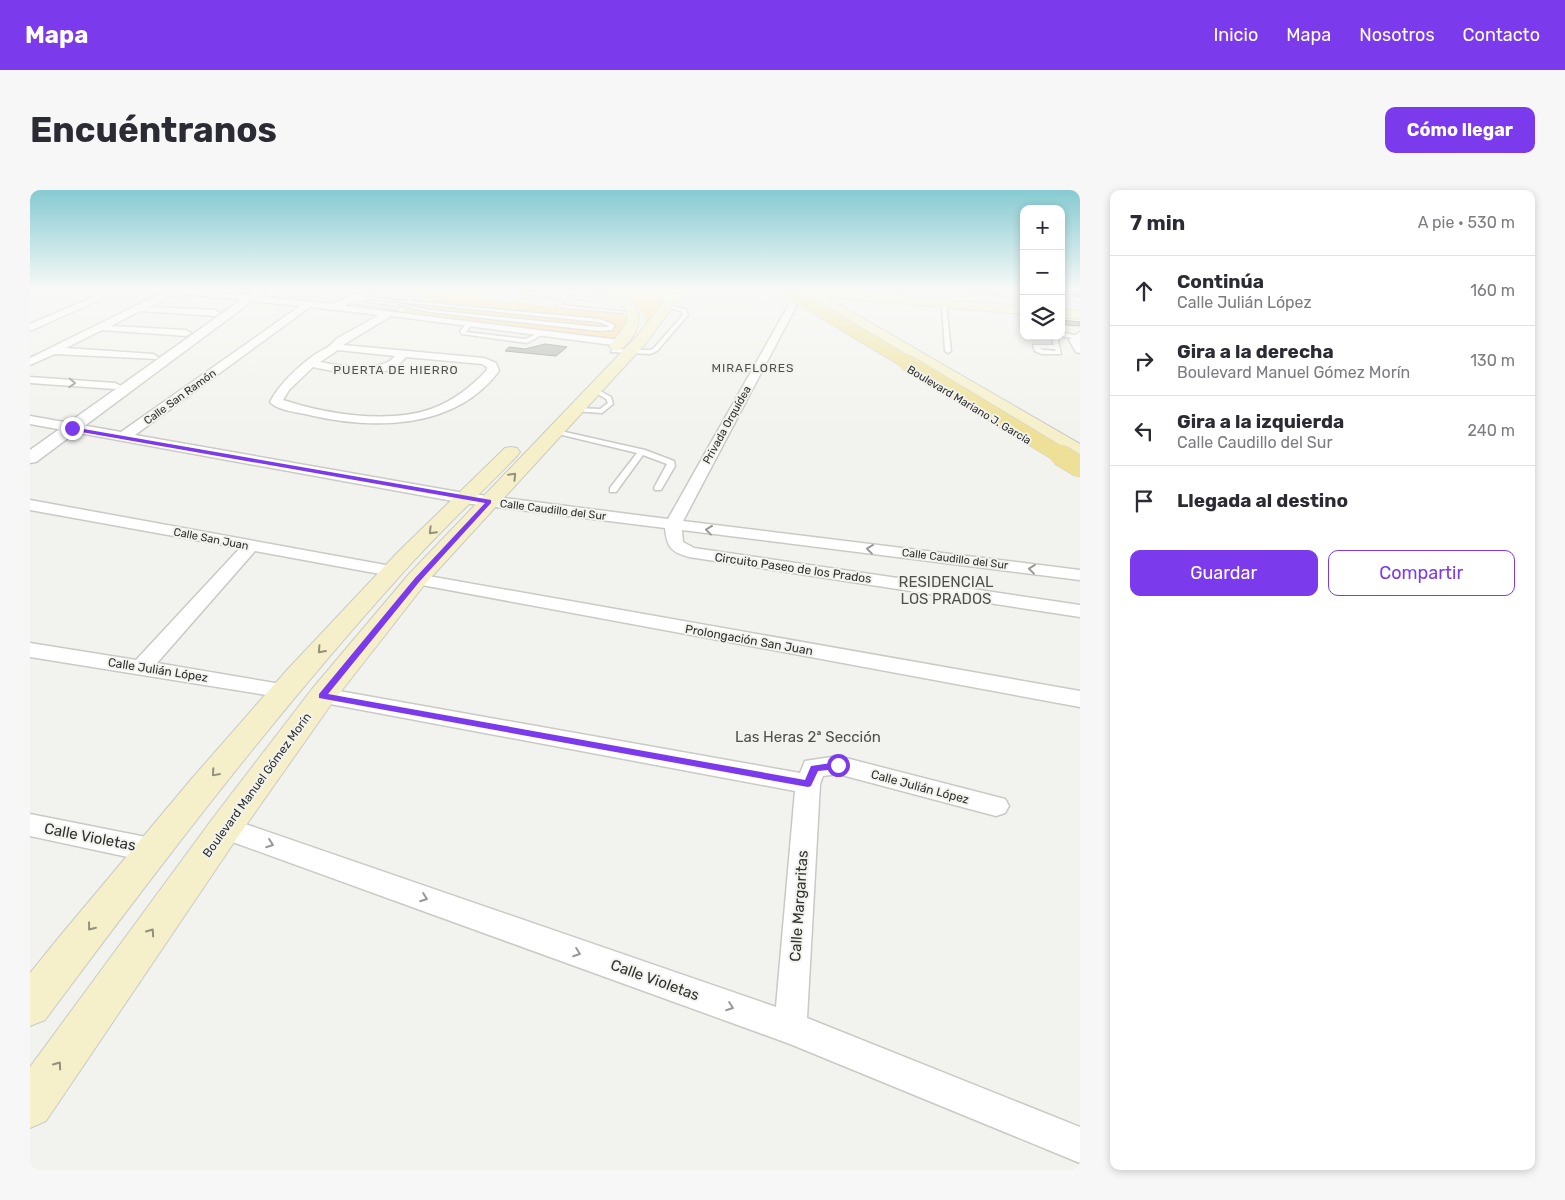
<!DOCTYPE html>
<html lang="es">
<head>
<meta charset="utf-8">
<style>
	:root { --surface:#fff; --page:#f7f7f7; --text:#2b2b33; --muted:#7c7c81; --line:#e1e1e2; --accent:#7c3aed }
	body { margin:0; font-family:Rubik,sans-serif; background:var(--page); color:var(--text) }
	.controls { position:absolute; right:15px; top:15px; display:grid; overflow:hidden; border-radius:10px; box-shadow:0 2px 8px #0003 }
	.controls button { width:45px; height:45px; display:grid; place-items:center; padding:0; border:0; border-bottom:1px solid var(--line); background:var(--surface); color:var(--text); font:25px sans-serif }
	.stop { position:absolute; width:15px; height:15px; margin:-11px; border:4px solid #7c3aed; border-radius:50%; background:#fff }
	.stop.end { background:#7c3aed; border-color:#fff; box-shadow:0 1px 5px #0008 }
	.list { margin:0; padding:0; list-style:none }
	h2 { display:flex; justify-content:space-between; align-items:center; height:65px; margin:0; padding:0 20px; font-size:21px }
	h2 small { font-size:16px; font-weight:400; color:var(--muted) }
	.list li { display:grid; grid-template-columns:32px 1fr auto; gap:15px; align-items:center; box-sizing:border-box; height:70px; padding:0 20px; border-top:1px solid var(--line) }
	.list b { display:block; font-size:19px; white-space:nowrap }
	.list p { margin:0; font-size:16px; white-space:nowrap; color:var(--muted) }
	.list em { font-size:16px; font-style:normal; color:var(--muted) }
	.actions { display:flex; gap:10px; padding:15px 20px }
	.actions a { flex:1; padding:11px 0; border:1px solid var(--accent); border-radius:10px; text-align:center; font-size:18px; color:var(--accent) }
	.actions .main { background:var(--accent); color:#fff }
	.icon { flex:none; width:28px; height:28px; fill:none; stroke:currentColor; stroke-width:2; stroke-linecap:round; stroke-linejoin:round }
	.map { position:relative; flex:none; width:1050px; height:980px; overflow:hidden; border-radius:10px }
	header { display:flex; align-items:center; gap:30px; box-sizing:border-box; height:70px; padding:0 25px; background:var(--accent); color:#fff }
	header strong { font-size:24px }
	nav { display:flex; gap:28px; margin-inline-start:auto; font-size:18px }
	.intro { display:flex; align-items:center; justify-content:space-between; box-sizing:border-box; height:120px; padding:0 30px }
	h1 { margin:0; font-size:35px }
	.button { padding:12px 22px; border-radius:10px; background:var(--accent); color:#fff; font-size:18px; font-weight:700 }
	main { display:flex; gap:30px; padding:0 30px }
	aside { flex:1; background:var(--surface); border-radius:10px; box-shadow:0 2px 8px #0003 }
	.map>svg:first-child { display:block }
</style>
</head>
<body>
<header>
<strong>Mapa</strong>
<nav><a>Inicio</a><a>Mapa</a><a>Nosotros</a><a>Contacto</a></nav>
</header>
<div class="intro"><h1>Encuéntranos</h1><a class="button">Cómo llegar</a></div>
<main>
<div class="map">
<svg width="1050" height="980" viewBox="0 0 1050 980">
	<rect width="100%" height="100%" fill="#f2f3ee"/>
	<g fill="#fddba1">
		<polygon points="405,100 452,102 444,108 598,124 597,139 585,150 374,122 375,119"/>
		<polygon points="593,100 647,100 616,135 615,126"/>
	</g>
	<g fill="#b1b4b0" stroke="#8b8e8a">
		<polygon points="1036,100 1050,100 1050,106 1042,106"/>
		<polygon points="1031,130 1050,132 1050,136 1036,135"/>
		<polygon points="515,154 537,157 526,166 475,161 479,157 495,159"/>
	</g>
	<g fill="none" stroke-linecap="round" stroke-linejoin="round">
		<defs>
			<g id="service">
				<path d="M393 100H398L381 111 570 129 585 135 582 140 569 141 400 122 370 115 372 114 400 120 569 137H578L579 136 569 132 339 109 327 112 368 118 366 119 321 113C336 98 357 114 375 110 381 109 388 103 393 100Z"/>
				<polygon points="489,100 493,100 492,102 561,108 580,100 586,100 561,110 536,108 531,115 606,123 604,124 528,117 526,116 532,108 489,104 487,103"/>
				<polygon points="879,100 884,100 876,106 872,106 872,104"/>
				<polygon points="914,100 994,105 994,107 916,101"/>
				<polygon points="1031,104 1050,109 1050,112 1031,107"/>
				<polygon points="914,113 916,114 921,161 918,163 915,161 912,114"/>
				<polygon points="635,115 655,119 658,125 627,161 620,164 581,162 583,159 619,160 623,159 653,125 651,121 635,117"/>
				<polygon points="439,132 442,134 436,142 496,149 510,142 515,143 497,153 432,144 430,141"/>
				<polygon points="1031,142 1048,146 1049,147 1046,149 1031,146"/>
				<path d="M1021 146H1027L1031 164H1012L1005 161 1003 155H1024ZM1009 158 1025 159 1026 161 1013 160Z"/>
				<polygon points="565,198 581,207 583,214 572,223 544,221 543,220 546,218 570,219 578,213 576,209 563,201 563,199"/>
				<polygon points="526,240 615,260 644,271 645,276 631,300 625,300 624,298 637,274 613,265 586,302 580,302 580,298 607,263 524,243 524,241"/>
			</g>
			<g id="minor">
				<polygon points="80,100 91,100 0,141 0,134"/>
				<path d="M138 100H166L303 114 333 100H344L315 116 590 150 595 153 590 156 361 126 313 155 454 168 466 173 469 181C424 241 341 240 275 224 265 222 247 220 240 212 250 193 267 178 284 165 292 160 301 157 306 149L349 125 280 117 105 245 434 303 638 329 762 109 763 107H769L770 109 653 331 1050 380V390L652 340 653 352 664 358 1050 415V427L659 367C640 362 637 356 635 338L434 313 0 234V226L91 242 270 116 147 103 119 117 185 120 190 123 185 126 110 121 81 136 156 140 161 143 156 146 72 140 36 158 123 164 128 167 127 169 25 164 0 175V168ZM308 160 365 166C351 184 309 176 290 172ZM376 167 452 174 457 177V180C441 197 423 211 401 219 358 234 295 224 253 210L259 200 283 177C311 183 356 193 376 167Z"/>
				<polygon points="1050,142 1050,163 1046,162 1039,150"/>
				<polygon points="0,187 85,193 91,196 85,199 0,193"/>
				<polygon points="0,310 361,376 367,377 370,381 367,385 361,386 225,361 127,473 263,496 266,501 263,506 255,508 0,467 0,453 106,470 210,358 0,320"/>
				<polygon points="387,384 1050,501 1050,517 381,393 378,389 381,385"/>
				<polygon points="292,498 770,583 775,571 808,566 975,609 979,616 975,623 966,626 808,584 793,586 790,594 777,828 1050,937 1050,973 760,854 186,646 182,638 186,630 195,627 746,817 765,601 284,511 281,506 284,501"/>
				<polygon points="0,624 121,648 130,652 134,660 130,668 121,672 0,646"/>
			</g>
			<polygon id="tertiary" points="225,100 237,100 6,272 0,273 0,260"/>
			<g id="secondary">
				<path d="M583 100H594C607 118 616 128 601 149 597 154 593 159 586 161L579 157C600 128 605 132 583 100Z"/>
				<polygon points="614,100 628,100 642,106 654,100 669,100 646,112 617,152 395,394 302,513 207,648 16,931 0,938 0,877 183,628 282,499 379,384 607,146 635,111"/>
				<polygon points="742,100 789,100 994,116 994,124 796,107 1050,254 1050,266 1044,265 777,106 748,103"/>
				<polygon points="1031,119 1050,121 1050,129 1031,127"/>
				<path d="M481 257 487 258 490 262 487 266C448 306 406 345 369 387 242 528 128 678 15 830L0 836V783L30 746 164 586 257 480 368 362 475 258Z"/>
			</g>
		</defs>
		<use href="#service" stroke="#c9cac5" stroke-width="3"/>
		<use href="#minor" stroke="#c9cac5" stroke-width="3"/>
		<use href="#tertiary" stroke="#c9cac5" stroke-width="3"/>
		<use href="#secondary" stroke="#c9cac5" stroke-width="2"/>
		<use href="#service" fill="#fff" fill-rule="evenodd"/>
		<use href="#minor" fill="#fff" fill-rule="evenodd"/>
		<use href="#tertiary" fill="#fff" fill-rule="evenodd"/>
		<use href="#secondary" fill="#f6f0ca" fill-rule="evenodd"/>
		<defs>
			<polyline id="primary-bridge-far2" points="756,100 878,173"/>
			<polyline id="primary-bridge-far1" points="876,172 1032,266"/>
			<polyline id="primary-bridge" points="1030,265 1050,277"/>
		</defs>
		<use href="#primary-bridge-far2" stroke="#d1d1d1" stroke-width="14" stroke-linecap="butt"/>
		<use href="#primary-bridge-far1" stroke="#d1d1d1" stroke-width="17" stroke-linecap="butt"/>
		<use href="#primary-bridge" stroke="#d1d1d1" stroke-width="22" stroke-linecap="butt"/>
		<use href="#primary-bridge-far2" stroke="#eee096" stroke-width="12"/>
		<use href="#primary-bridge-far1" stroke="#eee096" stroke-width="16"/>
		<use href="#primary-bridge" stroke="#eee096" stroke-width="21"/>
	</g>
	<defs><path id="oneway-chevron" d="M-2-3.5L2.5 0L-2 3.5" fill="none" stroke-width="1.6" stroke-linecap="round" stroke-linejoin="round" transform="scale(1.25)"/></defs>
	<g stroke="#989896">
		<use href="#oneway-chevron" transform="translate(42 193) rotate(4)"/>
		<use href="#oneway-chevron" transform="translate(679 340) rotate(-173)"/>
		<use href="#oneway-chevron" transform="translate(840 359) rotate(-173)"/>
		<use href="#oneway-chevron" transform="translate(1002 379) rotate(-173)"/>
		<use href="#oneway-chevron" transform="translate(240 654) rotate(20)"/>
		<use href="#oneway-chevron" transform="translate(394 708) rotate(20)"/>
		<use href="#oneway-chevron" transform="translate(547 763) rotate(20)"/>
		<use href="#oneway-chevron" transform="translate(700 817) rotate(20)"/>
	</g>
	<g stroke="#93907c">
		<use href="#oneway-chevron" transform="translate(483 286) rotate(-46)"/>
		<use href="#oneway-chevron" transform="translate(402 341) rotate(135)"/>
		<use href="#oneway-chevron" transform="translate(291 460) rotate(132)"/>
		<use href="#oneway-chevron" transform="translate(185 583) rotate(131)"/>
		<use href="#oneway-chevron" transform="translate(61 737) rotate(128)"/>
		<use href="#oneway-chevron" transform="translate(121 742) rotate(-55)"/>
		<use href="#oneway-chevron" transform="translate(28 875) rotate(-55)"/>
	</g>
	<linearGradient id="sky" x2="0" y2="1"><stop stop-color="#86cad2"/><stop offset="0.42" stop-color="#f9faf7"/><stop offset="1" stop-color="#f9faf7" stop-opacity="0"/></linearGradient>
	<rect width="1050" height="237" fill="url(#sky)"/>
	<polygon fill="#7c3aed" points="42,237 461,310 461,313 390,391 298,504 775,590 781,576 808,572 813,575 808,579 788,581 781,596 778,597 289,508 289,504 385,388 455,313 40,240"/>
	<g text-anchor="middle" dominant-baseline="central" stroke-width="4" stroke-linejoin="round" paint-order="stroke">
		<g font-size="11" fill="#30302e" stroke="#f2f3ee">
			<text transform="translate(150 207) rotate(-36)">Calle San Ramón</text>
			<text transform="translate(939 215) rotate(31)">Boulevard Mariano J. García</text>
			<text transform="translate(697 235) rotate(-61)">Privada Orquídea</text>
			<text transform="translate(523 320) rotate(7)">Calle Caudillo del Sur</text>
			<text transform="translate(181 349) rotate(11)">Calle San Juan</text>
			<text transform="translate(925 369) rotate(7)">Calle Caudillo del Sur</text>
		</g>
		<g font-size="12" letter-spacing="1" fill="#4f504c" stroke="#f2f3ee">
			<text x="723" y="178">MIRAFLORES</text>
			<text x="366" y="180">PUERTA DE HIERRO</text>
		</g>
		<g font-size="12" fill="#30302e" stroke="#f2f3ee">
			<text transform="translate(763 378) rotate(8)">Circuito Paseo de los Prados</text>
			<text transform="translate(719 450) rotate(10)">Prolongación San Juan</text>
			<text transform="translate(128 480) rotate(9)">Calle Julián López</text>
			<text transform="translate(227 595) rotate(-54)">Boulevard Manuel Gómez Morín</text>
			<text transform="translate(890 597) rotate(15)">Calle Julián López</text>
		</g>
		<g font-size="15" fill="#4f504c" stroke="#f2f3ee">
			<text x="916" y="392">RESIDENCIAL<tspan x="916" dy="17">LOS PRADOS</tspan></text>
			<text x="778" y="547">Las Heras 2ª Sección</text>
		</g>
		<g font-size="15" fill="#30302e" stroke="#f2f3ee">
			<text transform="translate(60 647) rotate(11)">Calle Violetas</text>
			<text transform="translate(769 716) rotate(-86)">Calle Margaritas</text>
			<text transform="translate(625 790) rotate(20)">Calle Violetas</text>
		</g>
	</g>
</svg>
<div class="controls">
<button>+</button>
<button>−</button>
<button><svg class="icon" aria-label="layers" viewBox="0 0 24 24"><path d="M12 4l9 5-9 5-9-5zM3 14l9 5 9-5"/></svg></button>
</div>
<div class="stop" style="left:808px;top:575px"></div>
<div class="stop end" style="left:42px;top:238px"></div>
</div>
<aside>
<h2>7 min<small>A pie · 530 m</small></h2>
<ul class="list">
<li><svg class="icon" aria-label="ahead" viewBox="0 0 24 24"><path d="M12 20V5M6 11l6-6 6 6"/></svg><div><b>Continúa</b><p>Calle Julián López</p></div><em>160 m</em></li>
<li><svg class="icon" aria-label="right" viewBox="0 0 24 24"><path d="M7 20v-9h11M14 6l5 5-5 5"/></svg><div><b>Gira a la derecha</b><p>Boulevard Manuel Gómez Morín</p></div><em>130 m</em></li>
<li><svg class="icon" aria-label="left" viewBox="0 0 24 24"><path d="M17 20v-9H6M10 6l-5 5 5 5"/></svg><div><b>Gira a la izquierda</b><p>Calle Caudillo del Sur</p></div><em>240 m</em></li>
<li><svg class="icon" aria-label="arrive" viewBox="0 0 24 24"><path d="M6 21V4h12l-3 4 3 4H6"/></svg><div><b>Llegada al destino</b></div></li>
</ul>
<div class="actions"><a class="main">Guardar</a><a>Compartir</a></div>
</aside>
</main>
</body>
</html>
